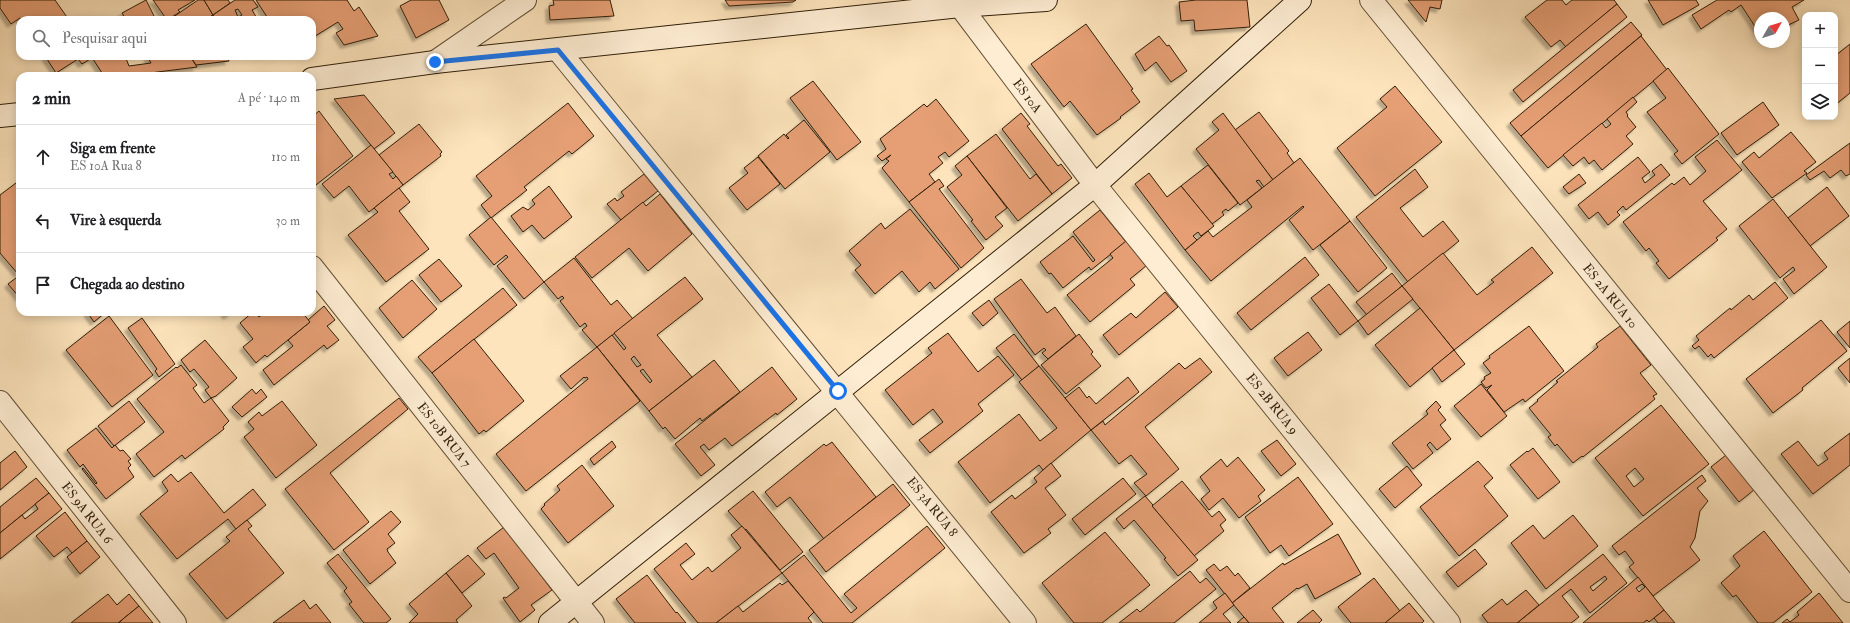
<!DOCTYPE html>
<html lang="pt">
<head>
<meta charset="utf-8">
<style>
	:root { --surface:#fff; --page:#f6f6f6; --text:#202124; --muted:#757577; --line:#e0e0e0 }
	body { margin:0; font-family:"IM FELL Double Pica",serif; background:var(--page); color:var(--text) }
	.controls { position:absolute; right:12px; top:12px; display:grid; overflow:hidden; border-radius:8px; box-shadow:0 2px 10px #0003 }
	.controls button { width:36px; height:36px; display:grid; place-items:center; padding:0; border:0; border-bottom:1px solid var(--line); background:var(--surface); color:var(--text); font:20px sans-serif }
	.compass { position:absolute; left:1754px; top:12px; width:36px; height:36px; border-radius:50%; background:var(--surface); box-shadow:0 2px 10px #0003; rotate:51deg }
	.stop { position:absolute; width:12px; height:12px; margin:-9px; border:3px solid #1a73e8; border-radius:50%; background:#fff }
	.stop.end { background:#1a73e8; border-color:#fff; box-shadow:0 1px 4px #0008 }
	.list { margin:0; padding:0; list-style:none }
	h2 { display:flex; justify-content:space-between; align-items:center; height:52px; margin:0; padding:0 16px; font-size:17px }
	h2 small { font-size:13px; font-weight:400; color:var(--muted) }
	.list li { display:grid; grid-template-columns:26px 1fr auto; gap:12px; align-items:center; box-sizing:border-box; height:64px; padding:0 16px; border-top:1px solid var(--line) }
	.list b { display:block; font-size:15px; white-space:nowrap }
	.list p { margin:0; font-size:13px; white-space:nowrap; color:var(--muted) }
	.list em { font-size:13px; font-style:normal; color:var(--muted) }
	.icon { flex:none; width:22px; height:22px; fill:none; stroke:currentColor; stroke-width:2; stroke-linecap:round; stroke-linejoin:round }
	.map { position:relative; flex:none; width:1850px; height:623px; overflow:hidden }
	.search { position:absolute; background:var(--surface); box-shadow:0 2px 10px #0003; left:16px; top:16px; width:300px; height:44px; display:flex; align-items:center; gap:10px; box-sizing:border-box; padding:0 14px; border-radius:12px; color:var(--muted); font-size:15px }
	.panel { position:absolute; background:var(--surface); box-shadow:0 2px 10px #0003; left:16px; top:72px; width:300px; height:244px; border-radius:12px }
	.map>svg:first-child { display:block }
</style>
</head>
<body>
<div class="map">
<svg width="1850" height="623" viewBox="0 0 1850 623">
	<defs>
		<filter id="shadow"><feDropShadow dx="-3.5" dy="3.5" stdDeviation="1" flood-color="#0004"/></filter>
	</defs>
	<rect width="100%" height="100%" fill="#fde4bc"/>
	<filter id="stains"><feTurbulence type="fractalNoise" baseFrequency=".005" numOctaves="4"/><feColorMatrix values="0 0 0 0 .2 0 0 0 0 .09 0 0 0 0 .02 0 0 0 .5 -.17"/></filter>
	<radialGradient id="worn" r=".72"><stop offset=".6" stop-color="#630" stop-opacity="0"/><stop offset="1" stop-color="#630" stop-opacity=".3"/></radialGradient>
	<g fill="#e69f75" stroke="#301f09" fill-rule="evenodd" filter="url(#shadow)">
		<polygon points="0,0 55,0 69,20 21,20 20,18 11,24 0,8"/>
		<polygon points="146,0 156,20 126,20 122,13"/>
		<polygon points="153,0 195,0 178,10 180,12 167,20"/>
		<polygon points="198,0 204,0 213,15 205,20 169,20"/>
		<polygon points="204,0 228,0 230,3 213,15"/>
		<path d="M235 0H253L258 7 252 10 258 20H216L213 15ZM238 9 242 15 238 17 235 10Z"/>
		<polygon points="256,0 347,0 354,11 359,7 378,36 344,45 336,33 343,29 338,22 312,38 312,20 269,20"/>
		<polygon points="411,0 439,0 449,20 416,38 400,6"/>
		<polygon points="553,0 610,0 614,16 550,20 549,6 554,5"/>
		<polygon points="725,0 796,0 793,2 729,6"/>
		<polygon points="1196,0 1247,0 1250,27 1195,31 1194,20 1181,21 1179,2"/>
		<polygon points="1408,0 1442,0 1440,9 1430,7 1426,22"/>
		<polygon points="1547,0 1562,0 1566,5 1572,0 1614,0 1617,4 1566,47 1560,40 1551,47 1525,17"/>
		<polygon points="1648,0 1696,0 1699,5 1663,25"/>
		<polygon points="1717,0 1804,0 1792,7 1799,20 1784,27 1784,18 1760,18 1760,34 1741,5 1731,12 1729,10 1701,29 1692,15"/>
		<polygon points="1617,4 1627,17 1523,102 1513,90"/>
		<polygon points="213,15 215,20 205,20"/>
		<polygon points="1631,22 1642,35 1521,136 1510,123"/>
		<polygon points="1086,24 1133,89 1131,90 1140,102 1120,117 1121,118 1097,135 1070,101 1064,107 1031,64"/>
		<polygon points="1159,36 1167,46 1169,45 1187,71 1171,82 1156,62 1145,71 1135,54"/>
		<polygon points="1641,36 1667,70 1548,168 1521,136"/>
		<polygon points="1850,44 1850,93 1835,105 1835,56"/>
		<polygon points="45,56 91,56 92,58 82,64 78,59 56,73"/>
		<polygon points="91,56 125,56 129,66 151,63 147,56 190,56 197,67 126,76 104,76"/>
		<polygon points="190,56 227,56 229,61 196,65"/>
		<polygon points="1668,68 1719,134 1682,164 1674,154 1678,151 1647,112 1666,98 1653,81"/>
		<polygon points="813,81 861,142 837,160 790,98"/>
		<polygon points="1395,86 1442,142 1375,196 1337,148 1387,107 1380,99"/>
		<polygon points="364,95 395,133 374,149 334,99"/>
		<polygon points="1633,97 1637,102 1626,112 1628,115 1627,116 1636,127 1626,136 1633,144 1602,170 1594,160 1589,164 1584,157 1573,166 1563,155 1602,123 1606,128 1611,124 1607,119"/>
		<polygon points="936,99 969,141 949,157 945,152 938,157 943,163 929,174 935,182 909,202 882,168 889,161 886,159 891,155 882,161 877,156 886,149 880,139 924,104 927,107"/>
		<polygon points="1763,102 1779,125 1737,155 1721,133"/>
		<polygon points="568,103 594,136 572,154 569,151 524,187 527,190 491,218 481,205 492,196 476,176"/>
		<polygon points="319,111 353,156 312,188 312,117"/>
		<polygon points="1259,112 1289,151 1287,153 1294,163 1273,180 1235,130"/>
		<polygon points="1021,113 1030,124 1027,126 1058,166 1061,164 1072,178 1052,194 1002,129"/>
		<polygon points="1223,113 1273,180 1264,187 1259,180 1256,181 1262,188 1240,205 1196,149 1219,130 1212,122"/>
		<polygon points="804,120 830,152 785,189 758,156 784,134 788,139 789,138 786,135"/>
		<polygon points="419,124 442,152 440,154 441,156 403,185 379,155"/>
		<polygon points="1791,132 1816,162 1804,171 1807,173 1772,198 1742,162 1754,152 1759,158"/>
		<polygon points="996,134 1030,179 1036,174 1052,194 1018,221 967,156"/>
		<polygon points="1717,140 1742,170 1703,201 1727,229 1716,238 1718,240 1669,279 1656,263 1659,261 1649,248 1646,251 1623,222 1672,183 1674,185 1684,177 1690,185 1706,171 1695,157"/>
		<polygon points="1850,143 1850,174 1846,176 1841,170 1830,178 1824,171 1810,180 1806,175"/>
		<polygon points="371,145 393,172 389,174 393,179 396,176 403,185 369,212 349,186 334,198 322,184"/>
		<polygon points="967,156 1007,208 995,217 1003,226 986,240 971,221 973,220 947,187 962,175 955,166"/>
		<polygon points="758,157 780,184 747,210 729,188 748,173 744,168"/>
		<polygon points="1638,157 1650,172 1642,178 1645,183 1655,175 1652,171 1661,164 1670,175 1626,210 1623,206 1617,212 1620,215 1608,225 1598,212 1589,219 1578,205"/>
		<polygon points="1300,158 1350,221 1313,250 1289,220 1304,207 1303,206 1211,281 1185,250 1208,231 1213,237 1252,207 1247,200"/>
		<polygon points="1208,165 1238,203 1228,211 1226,209 1222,212 1224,215 1212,224 1181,186"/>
		<polygon points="1415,169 1428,187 1400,208 1423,237 1443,221 1459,241 1408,282 1356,217"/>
		<polygon points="1149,173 1167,197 1181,186 1214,226 1201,236 1198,232 1193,236 1197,240 1185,250 1135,184"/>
		<polygon points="644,174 658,191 621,220 607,204 615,198 617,201 624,196 621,192"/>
		<polygon points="1579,174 1586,183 1569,194 1563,187"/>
		<polygon points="939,179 944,186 939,189 984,248 961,268 909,202"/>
		<polygon points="20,180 20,272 18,274 0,253 0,195"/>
		<polygon points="549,186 572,217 544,239 532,225 523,232 511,216 523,207 528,210 535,204 532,200"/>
		<polygon points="1827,187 1849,216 1810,246 1788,218"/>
		<polygon points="399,188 410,202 399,211 429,249 386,282 348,235 378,212 374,208"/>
		<polygon points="660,194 692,234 648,271 629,248 592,278 575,257 643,202 646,206"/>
		<polygon points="1773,199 1827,267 1794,294 1783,279 1795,270 1793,267 1780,278 1739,226"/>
		<polygon points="910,209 959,269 935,289 930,282 919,292 902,271 875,294 855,270 861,265 849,251 881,223 885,229"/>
		<polygon points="1100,210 1126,242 1091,270 1089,267 1063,288 1051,273 1049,274 1040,262 1073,236 1093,262 1095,260 1073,232"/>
		<polygon points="491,217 544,282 524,299 497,266 508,257 506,255 494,265 469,235"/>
		<polygon points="1350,221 1387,268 1358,292 1320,245"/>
		<polygon points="1126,241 1146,266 1130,279 1135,285 1090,322 1067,295 1113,258 1110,254"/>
		<polygon points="1532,247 1553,273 1454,350 1402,286 1443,253 1477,295 1494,282 1491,280"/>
		<polygon points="1305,257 1319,275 1251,330 1237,313"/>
		<polygon points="574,258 611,305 617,300 633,319 597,347 582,330 587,326 585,323 580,327 560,301 564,298 562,296 558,299 544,282"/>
		<polygon points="439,259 462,286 441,302 419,275"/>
		<polygon points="1392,273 1402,286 1367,315 1356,302"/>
		<polygon points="20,275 20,298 8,284"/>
		<path d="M685 277 703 299 657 335 692 377 649 411 597 347 612 335 624 350 626 348 614 333ZM634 356 641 365 637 367 631 359ZM643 369 652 381 650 383 640 371Z"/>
		<polygon points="1021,279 1047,313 1055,307 1076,336 1048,359 1042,353 1046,350 1044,348 1035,355 994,299"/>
		<polygon points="412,280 437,309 403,338 379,308"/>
		<polygon points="1775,282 1788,298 1714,358 1711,354 1708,357 1699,346 1695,349 1692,346 1699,340 1696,336 1730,308 1731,310 1749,295 1753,300"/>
		<polygon points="1329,284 1358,321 1340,335 1311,298"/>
		<polygon points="1402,286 1413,299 1368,335 1358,321"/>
		<polygon points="503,288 517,305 432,373 418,357"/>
		<polygon points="1165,292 1178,307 1119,355 1103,335 1131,313 1136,318"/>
		<polygon points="989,300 998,313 983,326 972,313"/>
		<polygon points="324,306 335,320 327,326 339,340 327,349 324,345 274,385 263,370 293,346 288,340 310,322 308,320"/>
		<polygon points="1420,308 1454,350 1410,387 1375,345"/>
		<polygon points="87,312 106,312 94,322"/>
		<polygon points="224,312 232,312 227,316"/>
		<polygon points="253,312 255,312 259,317 265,312 302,312 310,322 267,357 265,355 256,363 243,347 253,339 240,323"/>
		<polygon points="109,316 153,375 112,407 66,350"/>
		<polygon points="142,318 175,364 159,377 155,371 157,369 128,328"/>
		<polygon points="1821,320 1847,351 1802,388 1803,390 1773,413 1746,379"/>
		<polygon points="1850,321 1850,348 1837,332"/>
		<polygon points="1529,326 1564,371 1525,402 1523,399 1504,412 1487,390 1492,385 1486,388 1481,382 1485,379 1484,377 1491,373 1483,363 1490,358 1489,356"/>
		<polygon points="1620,326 1651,365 1640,373 1657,394 1653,396 1655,399 1583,457 1582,456 1573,463 1557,444 1555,446 1548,437 1551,435 1529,408 1538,401 1537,400 1558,382 1556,381 1598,347 1596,344"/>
		<polygon points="1308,332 1322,350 1288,376 1274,358"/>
		<polygon points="948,333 978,372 998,356 1014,375 978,404 983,411 930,453 919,440 943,422 933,409 913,425 885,390 932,353 928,348"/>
		<polygon points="1014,334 1039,366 1022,380 996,348"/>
		<polygon points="1079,334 1093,352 1091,354 1101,366 1066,394 1041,365"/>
		<polygon points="474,339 524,401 486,432 484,430 479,434 432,373"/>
		<polygon points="205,340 237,378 216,396 211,398 205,390 209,387 194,369 190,372 181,360"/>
		<polygon points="597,347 640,401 526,491 496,454 588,379 587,377 585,378 584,377 571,389 560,376"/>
		<polygon points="1454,350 1465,364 1442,382 1432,368"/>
		<polygon points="1200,358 1212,372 1145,427 1179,469 1146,496 1134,483 1147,474 1131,455 1119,464 1091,430 1103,421 1105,425 1179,363 1185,369"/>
		<polygon points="1850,358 1850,383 1838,368"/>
		<polygon points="714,360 740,392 702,421 700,418 675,439 665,427 663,429 649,411"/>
		<polygon points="181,365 197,385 193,388 204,403 211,398 229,421 223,427 224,429 185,459 182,455 154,477 136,454 164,432 137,399 176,367 177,368"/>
		<polygon points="1039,366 1091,430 1043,470 1039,465 990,503 958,462 1019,414 1040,441 1057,428 1019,382"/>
		<polygon points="772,367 797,399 777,415 776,413 732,446 725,438 709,450 704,444 700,447 715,465 701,476 675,444"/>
		<polygon points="1128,377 1139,392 1091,430 1065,398 1079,387 1087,398 1089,396 1096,404"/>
		<polygon points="1481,384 1507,416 1481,437 1454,406"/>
		<polygon points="252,389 256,394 261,389 267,397 242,417 232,407"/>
		<polygon points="399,398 408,409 330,473 369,522 334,550 285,489"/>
		<polygon points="129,401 145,422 114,446 98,426"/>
		<polygon points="282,401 317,445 276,478 244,437 254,429 248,422 259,412 262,416"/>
		<polygon points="1436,401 1441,407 1438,410 1446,420 1440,425 1451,439 1437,450 1430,442 1427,445 1433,453 1413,469 1392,443 1428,414 1426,411"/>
		<path d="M1661 405 1709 464 1643 516 1595 458ZM1635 468 1644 479 1634 487 1626 476Z"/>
		<polygon points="96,428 112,448 115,445 120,451 123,450 131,459 128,461 131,465 128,468 134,477 106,499 82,469 83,468 96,484 97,483 83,464 80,467 67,450"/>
		<polygon points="1850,433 1850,465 1813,494 1781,454 1798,441 1818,466 1828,459 1824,453"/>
		<polygon points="1277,440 1296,464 1281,476 1261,451"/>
		<polygon points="612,441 616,447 594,465 590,459"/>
		<polygon points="832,442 876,497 824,539 790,497 777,507 765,492 824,444 826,446"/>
		<polygon points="1533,448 1560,482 1538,499 1510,465 1527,451 1528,452"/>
		<polygon points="15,451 27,467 0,490 0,463"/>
		<polygon points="1726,455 1754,490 1739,502 1711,467"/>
		<polygon points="1238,457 1265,490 1258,496 1261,501 1239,518 1223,498 1209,510 1201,499 1210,491 1200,477 1221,459 1227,467"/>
		<polygon points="1478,461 1493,478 1484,486 1508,516 1459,556 1420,507"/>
		<polygon points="1051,463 1061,476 1045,488 1066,515 1048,529 1051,533 1024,553 991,512 1012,495 1015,499 1037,482 1034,478"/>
		<polygon points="582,465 614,506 568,543 541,509 545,505 544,504 560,490 557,486"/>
		<polygon points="1407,466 1422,485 1395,508 1379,489"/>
		<polygon points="191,472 224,513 253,489 266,505 236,529 228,519 177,559 140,514 168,491 162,482 171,474 178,482"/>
		<polygon points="1702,475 1706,481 1697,488 1708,501 1700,511 1695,538 1690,547 1700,560 1653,596 1629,567 1634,563 1625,551 1619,555 1612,546"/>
		<polygon points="1298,477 1333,524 1289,556 1281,545 1270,553 1245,517"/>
		<polygon points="36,478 49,493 0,533 0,507"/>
		<polygon points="1123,478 1136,494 1085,535 1072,519"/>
		<polygon points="1182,481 1212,517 1219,511 1226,520 1220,525 1224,531 1194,556 1152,506"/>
		<polygon points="893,484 910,505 826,572 809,550"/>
		<polygon points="753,491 803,552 780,570 746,529 745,530 728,511"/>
		<polygon points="49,493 62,509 0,559 0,533 22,515 25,519 38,509 35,504"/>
		<polygon points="1145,496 1153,505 1152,506 1198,560 1178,576 1164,559 1166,558 1134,520 1124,529 1116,519"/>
		<polygon points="391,511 401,522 388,534 395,543 387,549 388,552 396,563 370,584 343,550"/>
		<polygon points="65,512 87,541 72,553 67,547 54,557 36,536"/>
		<polygon points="1573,515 1598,546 1546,589 1511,543 1533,525 1544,539"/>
		<polygon points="247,520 252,526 248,529 284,573 227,619 189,574 230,541 226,537"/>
		<polygon points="742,526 782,573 716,623 698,623 654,569 686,543 695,554 680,565 692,580 708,567 712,572 741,548 731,535"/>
		<polygon points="927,526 945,548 852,623 823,623 782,573 804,555 851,613 857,608 844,594"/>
		<polygon points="504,527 552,590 531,605 535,610 520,622 503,598 504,597 506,598 519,588 494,553 486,559 477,548"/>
		<polygon points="1764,531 1812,592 1773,623 1758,623 1736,595 1733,597 1721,583 1740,566 1733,556"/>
		<polygon points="1105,532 1150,585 1102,623 1074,623 1042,583"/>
		<polygon points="1338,534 1361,574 1315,599 1307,584 1298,589 1297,588 1272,608 1284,623 1249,623 1232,603 1283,563 1284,565"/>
		<polygon points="87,541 100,557 80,574 67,557"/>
		<polygon points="1475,549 1487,564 1458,587 1446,572"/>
		<polygon points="338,554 391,619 386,623 364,623 349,604 352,602 344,591 347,588 327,563"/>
		<path d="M1603 554 1627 583 1590 613 1571 589 1562 596 1579 617 1571 623H1517ZM1605 576 1607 579 1593 591 1590 587Z"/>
		<polygon points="468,555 485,574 462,593 446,573"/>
		<polygon points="1214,564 1220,571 1227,566 1235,576 1238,573 1250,588 1232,603 1206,570"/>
		<polygon points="1190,571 1200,583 1206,578 1216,589 1174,623 1119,623 1137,609 1140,612"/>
		<polygon points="446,573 472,606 456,620 458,623 409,623 418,614 409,604"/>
		<polygon points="647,575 676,613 677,612 686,623 635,623 616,599"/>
		<path d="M1638 577 1664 610 1649 622 1647 620 1643 623H1583ZM1642 584 1645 587 1639 592 1636 588Z"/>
		<polygon points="1374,578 1400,611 1385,623 1351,623 1338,607"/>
		<polygon points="788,581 814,612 808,618 812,623 716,623 738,606 743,612 780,583 782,585"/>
		<polygon points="1526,590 1539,605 1517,623 1488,623 1482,615 1502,599 1507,605"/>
		<polygon points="1225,593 1234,605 1223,614 1231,623 1199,623 1217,608 1213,602"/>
		<polygon points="1819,593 1843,623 1782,623 1787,619 1790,622 1799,615 1797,612"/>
		<polygon points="108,594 117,605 129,594 139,606 118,623 71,623"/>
		<polygon points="304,600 310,609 316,604 331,623 273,623"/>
		<polygon points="1409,603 1424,621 1422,623 1385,623"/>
		<polygon points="139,606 153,623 119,623 123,619"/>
		<polygon points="1313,610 1322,620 1319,623 1297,623"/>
		<polygon points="1664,610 1675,623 1658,623 1654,618"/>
		<polygon points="1244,617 1249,623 1237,623"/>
	</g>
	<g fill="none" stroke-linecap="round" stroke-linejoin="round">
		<defs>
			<g id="street">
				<polyline points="1371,0 1850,591"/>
				<polyline points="960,6 1095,185 1449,623"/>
				<polyline points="558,50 1025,623"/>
				<polyline points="435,62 525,0"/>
				<polyline points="312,267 593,623"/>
				<polyline points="0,402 175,623"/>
			</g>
			<g id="secondary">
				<polyline points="312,79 435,62 960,6 1046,0"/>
				<polyline points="0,116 20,114"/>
				<polyline points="550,623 1095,185 1300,0"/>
			</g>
		</defs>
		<use href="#street" stroke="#635036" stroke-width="24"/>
		<use href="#secondary" stroke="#301f09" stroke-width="24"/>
		<use href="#street" stroke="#feedd3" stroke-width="22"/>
		<use href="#secondary" stroke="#feedd3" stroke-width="22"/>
	</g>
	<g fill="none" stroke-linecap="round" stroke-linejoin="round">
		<polyline stroke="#1a73e8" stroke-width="5" points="435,62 558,50 838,391"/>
	</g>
	<g text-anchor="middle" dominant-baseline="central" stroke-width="3.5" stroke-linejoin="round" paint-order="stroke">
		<g font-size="13" fill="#301f09" stroke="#feedd3">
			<text transform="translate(1027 96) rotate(53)">ES 10A</text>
			<text transform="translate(1610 296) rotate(51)">ES 2A RUA 10</text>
			<text transform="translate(1272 404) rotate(51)">ES 2B RUA 9</text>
			<text transform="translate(444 435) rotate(52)">ES 10B RUA 7</text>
			<text transform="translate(932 507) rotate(51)">ES 3A RUA 8</text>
			<text transform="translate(87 513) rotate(52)">ES 9A RUA 6</text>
		</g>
	</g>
	<rect width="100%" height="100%" filter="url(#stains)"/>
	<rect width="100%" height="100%" fill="url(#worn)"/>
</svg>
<div class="controls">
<button>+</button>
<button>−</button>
<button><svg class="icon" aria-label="layers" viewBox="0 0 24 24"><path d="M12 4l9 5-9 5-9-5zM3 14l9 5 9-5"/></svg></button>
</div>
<svg class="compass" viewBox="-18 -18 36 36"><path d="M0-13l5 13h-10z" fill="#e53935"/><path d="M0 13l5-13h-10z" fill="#757577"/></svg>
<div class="stop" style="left:838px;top:391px"></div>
<div class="stop end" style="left:435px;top:62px"></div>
<div class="search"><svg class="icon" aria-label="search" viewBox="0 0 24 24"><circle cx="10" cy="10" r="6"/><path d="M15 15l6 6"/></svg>Pesquisar aqui</div>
<section class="panel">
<h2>2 min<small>A pé · 140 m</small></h2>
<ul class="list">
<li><svg class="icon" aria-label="ahead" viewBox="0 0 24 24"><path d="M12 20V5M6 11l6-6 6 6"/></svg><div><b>Siga em frente</b><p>ES 10A Rua 8</p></div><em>110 m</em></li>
<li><svg class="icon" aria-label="left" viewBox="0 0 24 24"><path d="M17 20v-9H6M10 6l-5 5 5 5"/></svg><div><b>Vire à esquerda</b></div><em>30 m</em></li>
<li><svg class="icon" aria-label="arrive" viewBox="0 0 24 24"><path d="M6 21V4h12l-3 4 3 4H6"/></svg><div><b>Chegada ao destino</b></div></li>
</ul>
</section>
</div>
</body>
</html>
